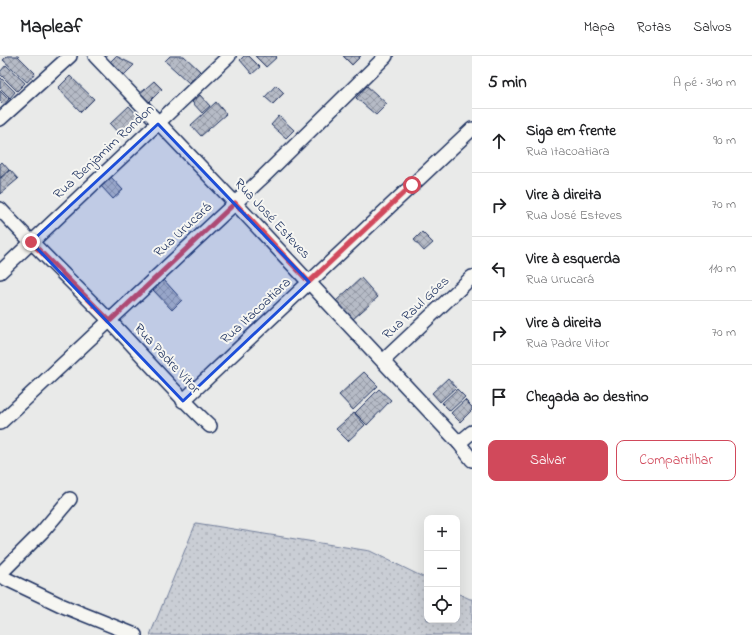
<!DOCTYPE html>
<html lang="pt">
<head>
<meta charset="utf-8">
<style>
	:root { --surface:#fff; --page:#f6f6f6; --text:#202124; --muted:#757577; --line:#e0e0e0; --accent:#d1495b }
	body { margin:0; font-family:"Indie Flower",sans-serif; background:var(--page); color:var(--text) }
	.controls { position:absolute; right:12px; bottom:12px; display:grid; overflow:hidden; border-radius:8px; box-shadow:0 4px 16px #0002 }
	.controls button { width:36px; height:36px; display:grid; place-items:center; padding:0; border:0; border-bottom:1px solid var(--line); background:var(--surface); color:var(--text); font:20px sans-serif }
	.stop { position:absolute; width:12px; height:12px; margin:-9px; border:3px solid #d1495b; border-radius:50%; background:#fff }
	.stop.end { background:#d1495b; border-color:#fff; box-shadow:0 1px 4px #0008 }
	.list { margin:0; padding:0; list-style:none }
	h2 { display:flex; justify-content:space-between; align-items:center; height:52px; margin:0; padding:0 16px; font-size:17px }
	h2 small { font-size:13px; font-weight:400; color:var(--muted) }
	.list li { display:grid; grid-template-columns:26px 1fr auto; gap:12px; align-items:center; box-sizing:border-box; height:64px; padding:0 16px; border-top:1px solid var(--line) }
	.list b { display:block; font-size:15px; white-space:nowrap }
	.list p { margin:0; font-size:13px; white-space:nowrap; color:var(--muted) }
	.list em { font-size:13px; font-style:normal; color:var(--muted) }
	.actions { display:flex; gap:8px; padding:12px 16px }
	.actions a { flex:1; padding:9px 0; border:1px solid var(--accent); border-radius:8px; text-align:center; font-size:14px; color:var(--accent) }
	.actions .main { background:var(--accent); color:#fff }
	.icon { flex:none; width:22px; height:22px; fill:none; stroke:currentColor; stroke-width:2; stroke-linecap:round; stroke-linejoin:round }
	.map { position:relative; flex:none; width:472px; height:579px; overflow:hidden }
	header { display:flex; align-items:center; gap:24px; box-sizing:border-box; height:56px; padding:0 20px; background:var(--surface); border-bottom:1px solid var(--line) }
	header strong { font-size:19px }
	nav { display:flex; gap:22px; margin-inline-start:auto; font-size:14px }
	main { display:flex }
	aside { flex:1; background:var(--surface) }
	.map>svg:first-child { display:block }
</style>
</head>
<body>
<header>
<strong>Mapleaf</strong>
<nav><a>Mapa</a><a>Rotas</a><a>Salvos</a></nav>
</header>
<main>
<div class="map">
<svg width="472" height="579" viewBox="0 0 472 579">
	<defs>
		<pattern id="park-dots" width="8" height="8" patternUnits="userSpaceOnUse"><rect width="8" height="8" fill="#caced5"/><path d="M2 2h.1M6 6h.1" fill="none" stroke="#adb1b9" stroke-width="1.8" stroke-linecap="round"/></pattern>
		<pattern id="building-cross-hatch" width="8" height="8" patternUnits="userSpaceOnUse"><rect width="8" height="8" fill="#b6bbc6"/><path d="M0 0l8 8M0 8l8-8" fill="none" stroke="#9398a4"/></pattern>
	</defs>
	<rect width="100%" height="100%" fill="#e9eae9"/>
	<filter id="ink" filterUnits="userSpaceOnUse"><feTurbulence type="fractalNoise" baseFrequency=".025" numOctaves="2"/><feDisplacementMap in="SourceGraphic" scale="8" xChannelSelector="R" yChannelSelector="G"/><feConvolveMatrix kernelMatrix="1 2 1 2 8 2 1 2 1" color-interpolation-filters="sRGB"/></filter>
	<g filter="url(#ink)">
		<polygon fill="url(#park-dots)" stroke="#727e9a" points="196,467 370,495 427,523 427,564 457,564 457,537 470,543 472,543 472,579 150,579"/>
		<g fill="url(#building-cross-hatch)" stroke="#1b2f5e">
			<polygon points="7,0 18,0 35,17 27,26 3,4"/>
			<polygon points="116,0 134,9 122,21 109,7"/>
			<polygon points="170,0 184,0 200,15 189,27 165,5"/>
			<polygon points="244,0 249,0 260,11 252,18 240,4"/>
			<polygon points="255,0 276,0 277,1 266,11"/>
			<polygon points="343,0 361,0 352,9"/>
			<polygon points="6,9 25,27 17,35 0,18 0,16"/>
			<polygon points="70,20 94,43 81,56 58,32"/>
			<polygon points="0,21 15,36 10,42 0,32"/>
			<polygon points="154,25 162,33 146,49 137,40"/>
			<polygon points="276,29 284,37 273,48 265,41"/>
			<polygon points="367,30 387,48 376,59 356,42"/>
			<polygon points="0,34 9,43 4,49 0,45"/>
			<polygon points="200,39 210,50 202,57 192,46"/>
			<polygon points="216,46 226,58 201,80 191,69"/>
			<polygon points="129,50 141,63 122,81 110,68"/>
			<polygon points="279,60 294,74 286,82 271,69"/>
			<polygon points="2,106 9,114 0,122 0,108"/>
			<polygon points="10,114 18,123 0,138 0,123"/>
			<polygon points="111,121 123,134 113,143 101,130"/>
			<polygon points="422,176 433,187 424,195 414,184"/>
			<polygon points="361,222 378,241 353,263 336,245"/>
			<polygon points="164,224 182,244 172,254 153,234"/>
			<polygon points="364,316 378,330 353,354 339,339"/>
			<polygon points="448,322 456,331 440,346 432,337"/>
			<polygon points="379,333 391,344 367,369 355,357"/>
			<polygon points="457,333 465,341 450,355 442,347"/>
			<polygon points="465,344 472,351 472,354 460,366 451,357"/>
			<polygon points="354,357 365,369 348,385 336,373"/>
		</g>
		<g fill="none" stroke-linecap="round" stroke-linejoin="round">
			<defs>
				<g id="minor">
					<polyline points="95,0 235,147 459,387 472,404"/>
					<polyline points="0,63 70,0"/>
					<path d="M0 153C35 191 73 227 109 264 143 300 174 336 210 370"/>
					<polyline points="0,216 229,0"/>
					<polyline points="383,305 472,221"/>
					<polyline points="183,345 472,73"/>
					<polyline points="0,367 263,121 386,0"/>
					<polyline points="459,387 472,376"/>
					<polyline points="0,518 42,476 70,443"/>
					<polyline points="0,520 63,550 135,579"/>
				</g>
			</defs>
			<use href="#minor" stroke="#1b2f5e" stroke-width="16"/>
			<use href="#minor" stroke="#f6f6f2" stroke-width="13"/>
		</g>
	</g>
	<g fill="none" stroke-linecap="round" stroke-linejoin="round" filter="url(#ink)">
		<polyline stroke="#d1495b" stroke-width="5" points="31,186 110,265 235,147 309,226 412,129"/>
	</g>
	<path fill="#1d4ed8" fill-opacity="0.2" stroke="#1d4ed8" stroke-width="3" stroke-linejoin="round" d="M158 68 309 226 183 345 31 186Z"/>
	<g text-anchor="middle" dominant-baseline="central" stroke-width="4" stroke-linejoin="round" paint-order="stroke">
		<g font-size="14" fill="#1b2f5e" stroke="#f6f6f2">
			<text transform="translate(104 96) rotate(-43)">Rua Benjamim Rondon</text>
			<text transform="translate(272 163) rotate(47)">Rua José Esteves</text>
			<text transform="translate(183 174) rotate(-43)">Rua Urucará</text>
			<text transform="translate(416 252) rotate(-43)">Rua Raul Góes</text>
			<text transform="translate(256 255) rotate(-43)">Rua Itacoatiara</text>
			<text transform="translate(167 303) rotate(47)">Rua Padre Vitor</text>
		</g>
	</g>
</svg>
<div class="controls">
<button>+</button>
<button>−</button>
<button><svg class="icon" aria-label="locate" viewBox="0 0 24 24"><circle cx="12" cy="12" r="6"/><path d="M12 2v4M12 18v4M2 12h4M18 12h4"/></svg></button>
</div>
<div class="stop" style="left:412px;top:129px"></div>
<div class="stop end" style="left:31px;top:186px"></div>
</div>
<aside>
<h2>5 min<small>A pé · 340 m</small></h2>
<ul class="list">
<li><svg class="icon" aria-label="ahead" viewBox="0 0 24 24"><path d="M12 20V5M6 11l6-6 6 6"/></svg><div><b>Siga em frente</b><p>Rua Itacoatiara</p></div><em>90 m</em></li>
<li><svg class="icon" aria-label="right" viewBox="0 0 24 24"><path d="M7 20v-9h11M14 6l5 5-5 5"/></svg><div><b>Vire à direita</b><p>Rua José Esteves</p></div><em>70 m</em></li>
<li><svg class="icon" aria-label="left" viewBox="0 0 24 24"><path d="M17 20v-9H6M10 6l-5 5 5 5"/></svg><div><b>Vire à esquerda</b><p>Rua Urucará</p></div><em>110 m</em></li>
<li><svg class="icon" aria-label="right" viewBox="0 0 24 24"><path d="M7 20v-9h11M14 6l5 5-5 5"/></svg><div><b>Vire à direita</b><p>Rua Padre Vitor</p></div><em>70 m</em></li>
<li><svg class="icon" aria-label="arrive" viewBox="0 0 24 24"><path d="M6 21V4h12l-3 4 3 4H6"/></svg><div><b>Chegada ao destino</b></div></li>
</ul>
<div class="actions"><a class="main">Salvar</a><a>Compartilhar</a></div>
</aside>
</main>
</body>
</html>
